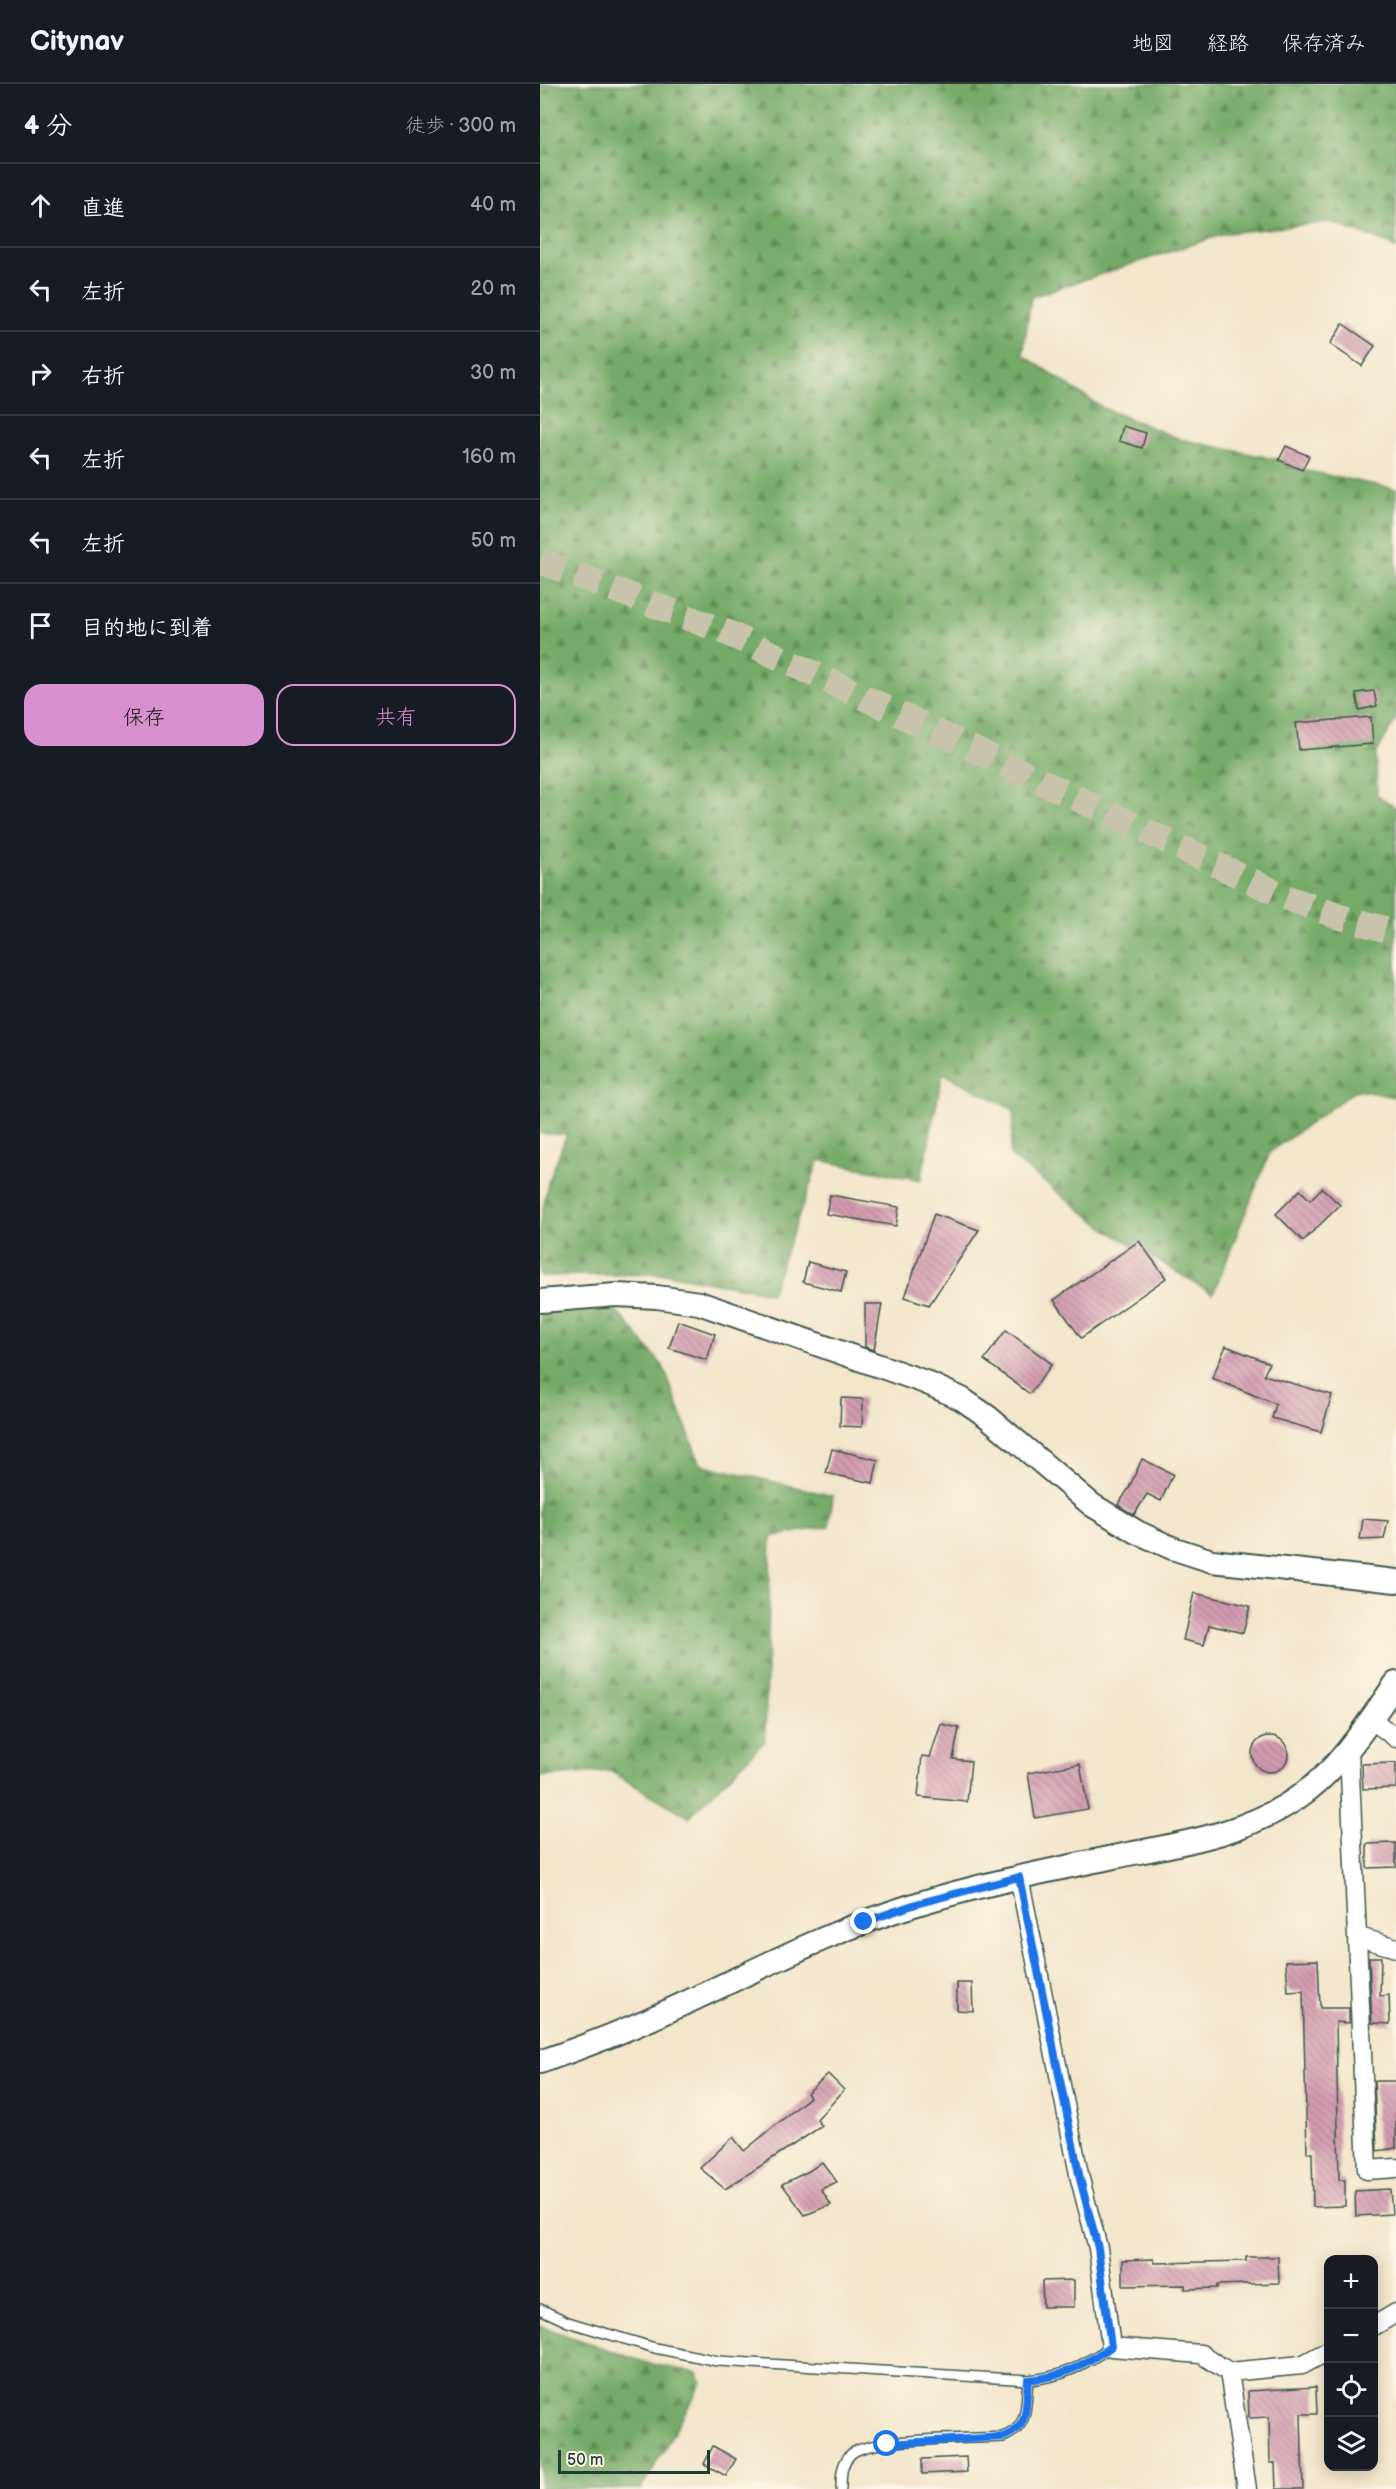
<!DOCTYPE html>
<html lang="ja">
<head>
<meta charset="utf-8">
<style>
	:root { --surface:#171b24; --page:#20242c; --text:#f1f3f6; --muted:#9ea1a6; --line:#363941; --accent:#d690ce }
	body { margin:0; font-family:"Balsamiq Sans","Klee One",sans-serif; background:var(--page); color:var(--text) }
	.controls { position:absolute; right:18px; bottom:18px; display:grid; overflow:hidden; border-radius:12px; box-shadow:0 3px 15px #0003 }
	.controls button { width:54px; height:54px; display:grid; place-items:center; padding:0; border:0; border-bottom:2px solid var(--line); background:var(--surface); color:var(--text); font:30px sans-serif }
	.scale { position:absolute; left:18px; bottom:15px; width:152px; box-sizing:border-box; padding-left:6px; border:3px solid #1f3d34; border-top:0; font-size:16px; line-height:21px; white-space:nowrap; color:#1f3d34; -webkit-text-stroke:4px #fcf5e5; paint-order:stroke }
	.stop { position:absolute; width:18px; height:18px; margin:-14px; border:4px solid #1a73e8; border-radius:50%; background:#fff }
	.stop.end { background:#1a73e8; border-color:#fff; box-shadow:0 2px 6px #0008 }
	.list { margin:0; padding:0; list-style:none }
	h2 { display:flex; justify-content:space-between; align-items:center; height:78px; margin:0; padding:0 24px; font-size:26px }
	h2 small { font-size:20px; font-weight:400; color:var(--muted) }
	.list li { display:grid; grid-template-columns:39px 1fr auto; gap:18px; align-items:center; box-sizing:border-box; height:84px; padding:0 24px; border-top:2px solid var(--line) }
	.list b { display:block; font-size:22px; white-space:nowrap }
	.list em { font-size:20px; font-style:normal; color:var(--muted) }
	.actions { display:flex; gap:12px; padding:18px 24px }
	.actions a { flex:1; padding:14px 0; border:2px solid var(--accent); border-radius:18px; text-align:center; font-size:21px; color:var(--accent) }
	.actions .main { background:var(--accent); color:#111 }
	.icon { flex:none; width:33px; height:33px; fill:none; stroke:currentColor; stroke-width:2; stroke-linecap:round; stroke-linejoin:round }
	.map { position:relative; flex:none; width:856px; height:2405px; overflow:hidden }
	header { display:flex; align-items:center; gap:36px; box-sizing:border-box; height:84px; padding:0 30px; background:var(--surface); border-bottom:2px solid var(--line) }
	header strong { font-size:28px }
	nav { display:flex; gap:33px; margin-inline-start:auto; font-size:21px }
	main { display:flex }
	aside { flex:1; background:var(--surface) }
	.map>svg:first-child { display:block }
</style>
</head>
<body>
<header>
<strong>Citynav</strong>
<nav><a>地図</a><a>経路</a><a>保存済み</a></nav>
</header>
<main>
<aside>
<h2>4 分<small>徒歩 · 300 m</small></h2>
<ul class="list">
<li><svg class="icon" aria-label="ahead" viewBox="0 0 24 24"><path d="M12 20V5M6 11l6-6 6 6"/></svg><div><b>直進</b></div><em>40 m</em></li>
<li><svg class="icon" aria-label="left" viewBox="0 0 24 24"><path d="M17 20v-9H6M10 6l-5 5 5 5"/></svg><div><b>左折</b></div><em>20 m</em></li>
<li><svg class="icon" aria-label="right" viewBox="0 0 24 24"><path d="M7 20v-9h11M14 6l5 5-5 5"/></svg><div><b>右折</b></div><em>30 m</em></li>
<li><svg class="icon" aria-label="left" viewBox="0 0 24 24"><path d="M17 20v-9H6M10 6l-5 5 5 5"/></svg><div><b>左折</b></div><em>160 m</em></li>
<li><svg class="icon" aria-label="left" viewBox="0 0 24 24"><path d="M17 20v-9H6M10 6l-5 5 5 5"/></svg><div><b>左折</b></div><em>50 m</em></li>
<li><svg class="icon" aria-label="arrive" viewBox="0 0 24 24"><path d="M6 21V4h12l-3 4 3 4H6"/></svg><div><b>目的地に到着</b></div></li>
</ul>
<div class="actions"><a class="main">保存</a><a>共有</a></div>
</aside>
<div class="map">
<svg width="856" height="2405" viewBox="0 0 856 2405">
	<defs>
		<pattern id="forest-firs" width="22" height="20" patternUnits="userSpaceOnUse" patternTransform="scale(1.5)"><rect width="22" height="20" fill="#74aa67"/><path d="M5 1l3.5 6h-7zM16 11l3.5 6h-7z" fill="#5f8c56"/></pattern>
		<pattern id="building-back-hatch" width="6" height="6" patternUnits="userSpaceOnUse" patternTransform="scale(1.5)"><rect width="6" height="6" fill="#d39bb0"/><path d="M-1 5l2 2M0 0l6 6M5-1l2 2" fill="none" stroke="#ab8090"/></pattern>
	</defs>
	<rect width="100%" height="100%" fill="#fcf5e5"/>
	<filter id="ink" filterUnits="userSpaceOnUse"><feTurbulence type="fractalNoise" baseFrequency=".0167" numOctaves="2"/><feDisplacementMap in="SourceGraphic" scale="12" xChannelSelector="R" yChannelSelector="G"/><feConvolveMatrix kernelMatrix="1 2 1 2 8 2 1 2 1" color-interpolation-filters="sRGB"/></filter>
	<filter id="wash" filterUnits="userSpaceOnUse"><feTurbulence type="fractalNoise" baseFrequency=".008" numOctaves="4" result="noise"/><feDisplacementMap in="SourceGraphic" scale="24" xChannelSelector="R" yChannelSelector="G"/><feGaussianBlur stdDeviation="1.35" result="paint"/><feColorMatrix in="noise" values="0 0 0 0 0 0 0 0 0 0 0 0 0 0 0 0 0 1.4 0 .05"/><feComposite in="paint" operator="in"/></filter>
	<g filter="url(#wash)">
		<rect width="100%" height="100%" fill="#f2e6ca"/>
		<g fill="url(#forest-firs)" stroke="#4a744e" stroke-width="1.5">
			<polygon points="0,0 856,0 856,165 847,159 790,138 687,149 491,213 483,271 563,324 640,355 739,376 762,386 856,405 856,635 836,670 837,711 856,724 856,1013 816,1006 730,1068 673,1210 567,1146 470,1072 474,1026 403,989 381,1096 279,1076 231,1209 127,1190 0,1192 0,1138 8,1099 27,1050 0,1050"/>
			<polygon points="76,1226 123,1282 160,1380 293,1412 289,1442 231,1453 225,1657 149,1733 70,1687 0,1693 0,1230"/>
			<polygon points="0,2242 107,2279 157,2289 162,2298 112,2387 100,2405 0,2405"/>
		</g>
		<g id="blocks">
			<g fill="url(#building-back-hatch)">
				<polygon points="803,240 835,262 822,282 790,260"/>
				<polygon points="583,342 606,349 602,364 579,357"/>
				<polygon points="746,362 769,372 762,386 739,376"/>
				<polygon points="834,607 837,622 819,626 816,609"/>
				<polygon points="831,633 833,660 759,666 756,639"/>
				<polygon points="782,1104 800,1121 763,1157 736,1130 760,1106 770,1116"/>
				<polygon points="290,1111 359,1123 356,1142 286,1130"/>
				<polygon points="394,1130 439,1146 389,1221 365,1213"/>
				<polygon points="599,1157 626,1194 541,1254 514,1216"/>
				<polygon points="268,1178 306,1188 301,1208 263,1198"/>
				<polygon points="325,1220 342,1220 334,1266 325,1263"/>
				<polygon points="138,1237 175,1250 167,1276 129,1264"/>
				<polygon points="466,1246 512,1280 490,1310 444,1276"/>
				<polygon points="686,1262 729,1279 724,1291 792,1311 781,1348 732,1334 736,1320 672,1294"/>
				<polygon points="301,1314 323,1315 322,1343 300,1342"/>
				<polygon points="292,1365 338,1376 333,1399 286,1389"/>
				<polygon points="602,1375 633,1390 621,1417 607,1410 594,1431 578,1421 589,1404"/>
				<polygon points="823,1435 848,1437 844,1455 820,1456"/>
				<polygon points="654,1509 710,1522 703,1549 669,1541 664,1561 643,1556"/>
				<polygon points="401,1640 419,1644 413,1675 431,1677 427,1718 378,1713 382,1672 390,1673"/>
				<circle cx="730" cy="1670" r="18"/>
				<polygon points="856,1679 856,1704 823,1705 822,1680"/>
				<polygon points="540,1680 548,1725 495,1734 488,1689"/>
				<polygon points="856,1759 856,1783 827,1784 827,1760"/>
				<polygon points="829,1873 841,1873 840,1912 849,1911 850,1940 832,1939"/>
				<polygon points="778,1876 780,1924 809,1924 809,1939 796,1938 799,2096 805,2096 805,2122 773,2123 772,2069 767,2069 763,1907 748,1908 746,1877"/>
				<polygon points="417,1899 432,1899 433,1927 417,1926"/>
				<polygon points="288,1990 304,2006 277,2036 282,2042 185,2105 160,2084 193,2053 204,2067 270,2013 267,2009"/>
				<polygon points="834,1997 856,1997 856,2064 837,2067"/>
				<polygon points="282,2078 297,2098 281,2105 291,2121 265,2131 242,2100 269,2087"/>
				<polygon points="850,2105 852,2130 816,2132 815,2107"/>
				<polygon points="706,2173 738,2173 739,2199 677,2201 677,2204 645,2205 645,2201 583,2202 583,2176 614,2175 615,2179 706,2177"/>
				<polygon points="534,2196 534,2223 503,2223 502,2197"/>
				<polygon points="776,2303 777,2330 761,2330 763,2405 736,2405 735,2379 730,2379 729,2333 709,2334 708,2307"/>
				<polygon points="173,2362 196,2375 186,2392 164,2380"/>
				<polygon points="426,2373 427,2388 382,2390 382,2375"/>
			</g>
		</g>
	</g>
	<g filter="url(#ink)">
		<use href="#blocks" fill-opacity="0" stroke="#3f564a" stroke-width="1.5"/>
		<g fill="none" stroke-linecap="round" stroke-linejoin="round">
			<polyline stroke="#c8c4ac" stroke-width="26" stroke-dasharray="26 13" stroke-linecap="butt" points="0,477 188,549 745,813 800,833 856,848"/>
			<defs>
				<g id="service">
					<path d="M0 2225 28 2238 115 2264 178 2277 488 2296C524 2293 541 2282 571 2263"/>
					<path d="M301 2405C301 2393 301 2379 311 2370 330 2353 433 2355 463 2353 490 2343 485 2322 488 2296"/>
				</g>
				<g id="minor">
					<polyline points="831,1635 856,1654"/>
					<polyline points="809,1666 827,2086 856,2084"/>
					<polyline points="479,1793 540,2095 558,2164 571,2263 661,2270 689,2288"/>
					<polyline points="819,1853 856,1864"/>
					<polyline points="834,2242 856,2229"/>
					<polyline points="707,2405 689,2288 762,2281 788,2267"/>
				</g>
				<g id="tertiary">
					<polyline points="0,1217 76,1211 117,1213 159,1219 385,1298 422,1315 448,1333 552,1421 597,1448 632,1464 672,1477 856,1497"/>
					<path d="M0 1978C43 1963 88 1946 130 1926 211 1889 291 1846 377 1820 442 1800 508 1787 574 1773 637 1760 706 1751 760 1712 801 1683 828 1639 856 1599"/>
				</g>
			</defs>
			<use href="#service" stroke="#3f564a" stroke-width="12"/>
			<use href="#minor" stroke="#3f564a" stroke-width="21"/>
			<use href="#tertiary" stroke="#3f564a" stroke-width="26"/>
			<use href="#service" stroke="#fff" stroke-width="9"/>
			<use href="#minor" stroke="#fff" stroke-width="18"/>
			<use href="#tertiary" stroke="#fff" stroke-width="22"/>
		</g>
	</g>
	<g fill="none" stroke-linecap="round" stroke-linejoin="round" filter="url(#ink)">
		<path stroke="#1a73e8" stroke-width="8" d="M324 1838 376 1820 479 1793 540 2095 558 2164 571 2263C541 2282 524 2293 488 2296 485 2322 491 2343 463 2353L347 2360"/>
	</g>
</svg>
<div class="controls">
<button>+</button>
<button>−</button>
<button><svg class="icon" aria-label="locate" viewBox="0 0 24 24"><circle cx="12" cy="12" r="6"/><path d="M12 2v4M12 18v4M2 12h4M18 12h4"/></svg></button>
<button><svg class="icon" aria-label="layers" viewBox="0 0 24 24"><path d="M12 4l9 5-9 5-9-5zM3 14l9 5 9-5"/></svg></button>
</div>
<div class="scale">50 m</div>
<div class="stop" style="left:347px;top:2360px"></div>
<div class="stop end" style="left:324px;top:1838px"></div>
</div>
</main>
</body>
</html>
